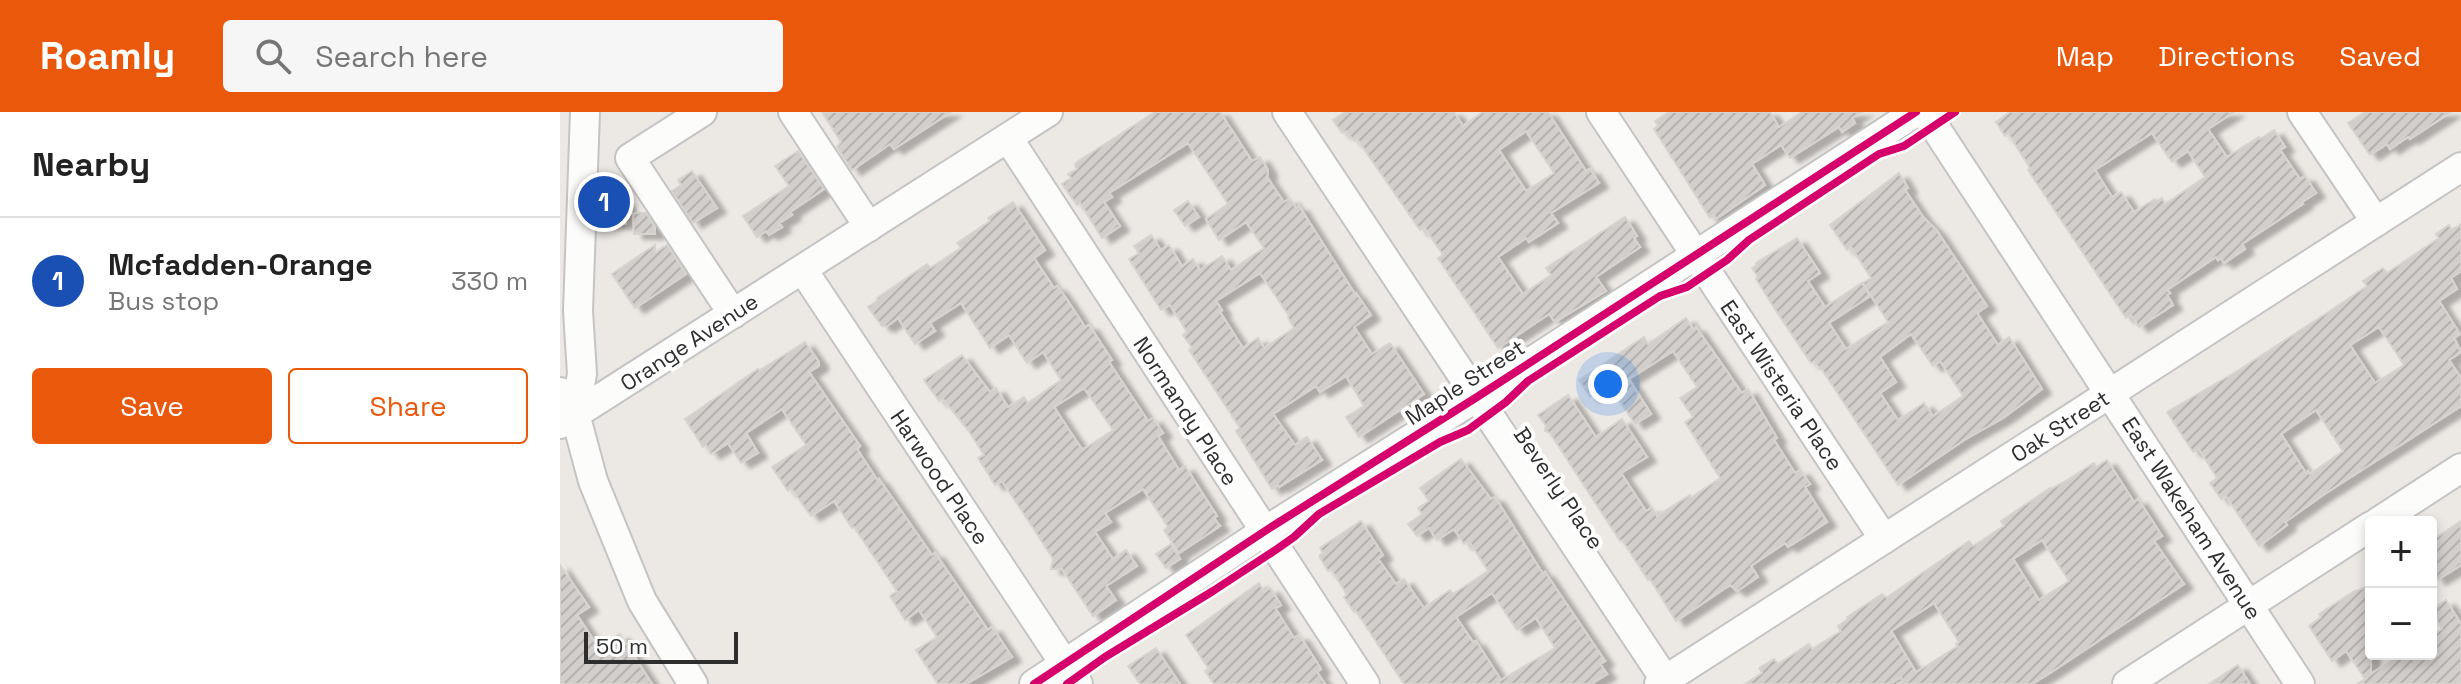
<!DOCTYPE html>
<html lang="en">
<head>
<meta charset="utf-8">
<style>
	:root { --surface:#fff; --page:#f6f6f6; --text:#222; --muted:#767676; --line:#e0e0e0; --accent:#ea580c }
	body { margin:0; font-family:"Space Grotesk",sans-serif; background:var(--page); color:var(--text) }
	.controls { position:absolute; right:24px; bottom:24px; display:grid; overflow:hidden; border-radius:8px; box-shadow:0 4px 12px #0003 }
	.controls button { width:72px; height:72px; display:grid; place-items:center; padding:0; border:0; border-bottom:2px solid var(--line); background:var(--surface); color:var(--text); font:40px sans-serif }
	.scale { position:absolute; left:24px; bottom:20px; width:154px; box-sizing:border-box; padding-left:8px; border:4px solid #2e2e2e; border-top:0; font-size:22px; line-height:28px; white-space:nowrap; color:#2e2e2e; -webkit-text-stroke:6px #fff; paint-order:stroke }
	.you { position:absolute; left:1048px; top:272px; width:28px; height:28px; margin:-20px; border:6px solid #fff; border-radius:50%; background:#1a73e8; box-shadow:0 0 0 12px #1a73e833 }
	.badge { display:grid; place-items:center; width:52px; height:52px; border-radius:50%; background:var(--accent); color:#fff; font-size:26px; font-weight:700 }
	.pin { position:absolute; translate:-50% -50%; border:4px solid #fff; box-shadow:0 2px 8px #0006 }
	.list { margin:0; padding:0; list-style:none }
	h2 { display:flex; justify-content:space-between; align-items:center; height:104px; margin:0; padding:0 32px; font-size:34px }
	h2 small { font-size:26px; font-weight:400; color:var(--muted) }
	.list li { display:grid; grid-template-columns:52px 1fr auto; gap:24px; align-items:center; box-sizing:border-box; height:128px; padding:0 32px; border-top:2px solid var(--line) }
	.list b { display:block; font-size:30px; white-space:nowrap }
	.list p { margin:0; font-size:26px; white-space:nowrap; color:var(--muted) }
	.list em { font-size:26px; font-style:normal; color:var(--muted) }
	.actions { display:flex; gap:16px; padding:24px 32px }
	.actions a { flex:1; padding:18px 0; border:2px solid var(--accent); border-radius:8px; text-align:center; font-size:28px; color:var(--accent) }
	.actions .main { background:var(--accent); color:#fff }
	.icon { flex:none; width:44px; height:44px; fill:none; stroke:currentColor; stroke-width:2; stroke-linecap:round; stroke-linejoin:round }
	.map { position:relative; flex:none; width:1901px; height:572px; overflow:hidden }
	header { display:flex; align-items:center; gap:48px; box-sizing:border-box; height:112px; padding:0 40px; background:var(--accent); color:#fff }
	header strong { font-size:38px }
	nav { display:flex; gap:44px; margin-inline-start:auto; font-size:28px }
	.search { width:560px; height:72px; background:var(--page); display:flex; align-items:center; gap:20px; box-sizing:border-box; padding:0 28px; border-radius:8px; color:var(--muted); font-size:30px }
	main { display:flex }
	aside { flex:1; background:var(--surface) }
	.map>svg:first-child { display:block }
</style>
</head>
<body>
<header>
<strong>Roamly</strong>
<div class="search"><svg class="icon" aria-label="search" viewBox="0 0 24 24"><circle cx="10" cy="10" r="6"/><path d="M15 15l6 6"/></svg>Search here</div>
<nav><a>Map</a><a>Directions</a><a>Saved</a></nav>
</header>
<main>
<aside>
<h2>Nearby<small></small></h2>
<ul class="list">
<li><span class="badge" style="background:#1a4fb4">1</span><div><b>Mcfadden-Orange</b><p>Bus stop</p></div><em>330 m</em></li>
</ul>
<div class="actions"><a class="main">Save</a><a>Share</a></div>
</aside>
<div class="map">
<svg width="1901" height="572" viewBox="0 0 1901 572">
	<defs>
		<pattern id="building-hatch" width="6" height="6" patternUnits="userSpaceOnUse" patternTransform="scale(2)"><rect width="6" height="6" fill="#d1cecb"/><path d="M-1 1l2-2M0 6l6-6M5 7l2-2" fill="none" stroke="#b4b1af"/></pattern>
		<filter id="shadow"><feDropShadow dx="9" dy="5" stdDeviation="2" flood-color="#0004"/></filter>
	</defs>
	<rect width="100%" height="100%" fill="#ece8e4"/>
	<g fill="url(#building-hatch)" stroke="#d7d4d0" stroke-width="2" fill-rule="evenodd" filter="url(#shadow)">
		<polygon points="262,0 391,0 334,37 330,32 292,58 277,35 281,30"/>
		<path d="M595 0H660L692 49 700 45 708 58 707 65 724 90 730 87 736 96 739 94 795 182 796 181 811 203 794 215 812 242 830 231 864 282 799 325 786 305 804 294 786 264 760 280 756 274 713 302 735 333 747 325 762 348 719 375 718 373 712 377 676 319 680 316 629 238 632 236 623 223 627 220 610 193 601 198 569 147 579 141 574 134 591 123 601 138 609 133 622 154 633 147 640 158 662 144 671 158 704 136 686 110 659 128 646 107 668 92 628 31 549 81 552 85 544 90 560 114 542 126 520 91 517 93 502 72 511 66 508 62 517 57 515 53 517 50ZM700 161 729 204 728 206 734 216 704 236 698 226 683 236 660 200 662 198 656 189Z"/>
		<path d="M785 0H894L903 14 923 0H988L1026 59 1030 57 1039 71 991 101 998 111 969 130 966 126 938 145 963 182 991 163 986 156 1065 105 1077 124 1074 126 1080 135 1036 165 1046 179 995 210 989 202 938 236 878 146 883 143 864 115 860 118 797 27 794 29 786 19 782 21 773 8ZM966 19 994 61 966 79 939 38Z"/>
		<polygon points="1109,0 1210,0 1219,15 1242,0 1302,0 1292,6 1295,11 1282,20 1279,15 1230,46 1221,33 1192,52 1205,73 1156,107 1154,103 1150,106 1094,17 1098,14 1095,9"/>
		<path d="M1450 0H1674L1648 17 1667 45 1699 25 1700 27 1714 18 1725 35 1720 38 1740 67 1745 64 1756 81 1742 90 1743 92 1682 132 1685 137 1664 151 1661 146 1658 148 1656 145 1607 178 1610 181 1607 183 1613 193 1579 215 1571 203 1566 206 1468 58 1470 56 1448 21 1445 24 1436 10ZM1592 21 1612 50 1628 39 1645 65 1605 92 1602 86 1597 89 1595 87 1574 100 1561 80 1552 85 1535 58Z"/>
		<polygon points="1805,0 1891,0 1850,27 1848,25 1830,37 1827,32 1810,43 1788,11"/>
		<polygon points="238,39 264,77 230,100 232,103 219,111 222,115 209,123 206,119 197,125 183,104 229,74 215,54"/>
		<polygon points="132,59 157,96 133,111 112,79 121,73 118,68"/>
		<path d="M1339 61 1348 76 1345 78 1364 106 1377 119 1427 194 1417 201 1438 233 1449 225 1482 277 1443 306 1404 328 1338 373 1261 256 1260 257 1254 249 1251 251 1218 202 1196 167 1198 165 1192 156 1197 153 1196 151 1237 126 1260 161 1248 169 1265 195 1302 171 1310 184 1269 211 1286 237 1328 210 1303 171 1311 166 1291 135 1287 138 1270 113ZM1351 222 1373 254 1380 249 1403 284 1373 304 1364 291 1338 308 1320 281 1336 270 1320 245Z"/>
		<polygon points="628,89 639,105 625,114 614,98"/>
		<polygon points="44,90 66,90 66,112 44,111"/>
		<path d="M453 90 485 138 474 146 494 176 497 174 506 186 525 215 529 213 552 248 549 250 588 309 593 306 603 321 598 324 619 358 625 354 657 404 654 406 660 414 619 441 604 418 608 415 583 377 545 401 551 410 535 420 553 447 566 438 577 454 546 474 556 488 533 504 502 457H491L493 447 475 419 442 369 435 373 418 346 424 343 408 318 383 287 379 289 364 268 402 243 430 280 436 276 448 295 464 285 468 291 501 268 483 240 467 251 449 223 430 236 401 191 370 211 375 219 355 232 338 206 326 215 324 213 322 214 308 195 318 188 317 186 367 152 370 156 401 136 397 131 430 109 428 106ZM524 276 553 318 524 337 521 336 494 295Z"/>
		<polygon points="73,101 86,101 95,115 95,122 74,122"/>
		<path d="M1901 112V159L1891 166 1897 177 1879 189 1900 222 1894 226 1901 240 1889 248 1901 266V294L1763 383 1725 410 1727 413 1699 434 1666 384 1661 387 1650 371 1657 366 1639 337 1633 340 1607 300 1679 258 1773 197 1807 174 1803 169 1823 156 1827 161 1879 126 1876 122 1889 113 1892 118ZM1819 215 1844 253 1815 271 1790 233ZM1756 298 1783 339 1750 362 1748 359 1746 361 1721 322Z"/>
		<polygon points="95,133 95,141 107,133 126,162 75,196 52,162"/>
		<polygon points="1126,206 1133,217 1136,215 1182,281 1188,277 1217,326 1214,328 1235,361 1240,358 1250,372 1245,375 1267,410 1228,435 1225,431 1198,449 1191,454 1198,465 1177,479 1170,473 1116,509 1090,467 1088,468 1062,428 1060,429 990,321 985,319 986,314 978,303 1008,283 1036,325 1062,307 1087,345 1061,361 1086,399 1092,396 1097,404 1130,383 1132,385 1160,366 1125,310 1133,305 1120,286 1137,275 1113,239 1069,267 1091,302 1075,312 1049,273 1030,285 1019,268 1084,225 1088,232"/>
		<polygon points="245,230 259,250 259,254 249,260 300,334 297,337 318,369 319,367 372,443 375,441 428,518 432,515 452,545 406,572 378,572 356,538 377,525 359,498 345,508 330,484 337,479 294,415 292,416 274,389 251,404 231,376 228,379 212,355 246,333 222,297 186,321 198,341 181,351 168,331 151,342 146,333 143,335 125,307 198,257 200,258"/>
		<path d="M901 347 931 387 935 385 983 462 985 460 1045 549 1040 552 1047 562 1031 572H844L796 499 794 500 784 485 787 483 771 457 768 459 759 444 763 441 760 436 801 409 823 443 818 447 836 472 844 467 864 496 890 478 893 482 928 459 909 429 904 432 894 417 877 428 869 416 857 424 848 412 862 402 858 396 869 389 860 376ZM932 481 957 518 976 506 995 536 941 568 916 529 913 530 896 505Z"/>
		<path d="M1547 348 1574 390 1578 387 1602 424 1594 429 1624 472 1490 561 1472 572H1337L1343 569 1341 565 1330 572H1185L1202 561 1199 556 1214 547 1218 552 1249 532 1252 537 1281 519 1278 514 1288 507 1287 505 1322 482 1327 486 1329 484 1409 429 1413 434 1444 414 1441 409 1490 376 1491 377 1504 370 1534 351 1536 355ZM1482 428 1509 469 1479 488 1453 447ZM1374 491 1399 530 1396 532 1398 534 1356 560 1331 519Z"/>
		<polygon points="1901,409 1901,453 1877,468 1871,458 1871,429"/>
		<polygon points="611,432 620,447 606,456 596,442"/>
		<polygon points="0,453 29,495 17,503 39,536 60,522 92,572 0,572"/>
		<polygon points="699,471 704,480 710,476 721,493 715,496 734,526 739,523 751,541 761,557 757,560 765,572 654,572 645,559 649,557 626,523"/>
		<polygon points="1811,473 1811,562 1841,542 1871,542 1871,524 1882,517 1871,498 1886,488 1901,512 1901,572 1797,572 1805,567 1786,539 1772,549 1749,514 1761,505 1759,502 1793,480"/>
		<polygon points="596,536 620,572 580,572 568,554"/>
		<polygon points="1678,553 1690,572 1649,572"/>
	</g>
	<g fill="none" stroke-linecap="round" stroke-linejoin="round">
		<defs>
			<g id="minor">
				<polyline points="142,0 70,46 173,202"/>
				<polyline points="233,0 309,115"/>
				<polyline points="727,0 1108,572"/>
				<polyline points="1041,0 1324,427"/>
				<polyline points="1365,0 1740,572"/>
				<polyline points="1742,0 1816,110"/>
				<polyline points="448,26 805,572"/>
				<polyline points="243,158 518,572"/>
				<polyline points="0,280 15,302 33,369 82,489 133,572"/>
				<polyline points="15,302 22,262 18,199 25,0"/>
				<polyline points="0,312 488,0"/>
				<polyline points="1818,410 1901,356"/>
				<polyline points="474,572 705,419 917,285 1356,0"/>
				<polyline points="1099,572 1901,55"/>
				<polyline points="1567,572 1811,414"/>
			</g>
		</defs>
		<use href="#minor" stroke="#c5c4c5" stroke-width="32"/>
		<use href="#minor" stroke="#fcfcfb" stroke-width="28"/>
		<defs>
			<g id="cycleway">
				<polyline points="474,572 705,419 917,285 1356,0"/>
				<polyline points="507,572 545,545 653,479 717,437 734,425 759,402 880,330 908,318 946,290 968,269 1100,184 1127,175 1167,148 1189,128 1319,42 1344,34 1395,0"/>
			</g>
		</defs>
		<use href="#cycleway" stroke="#fff" stroke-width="13"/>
		<use href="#cycleway" stroke="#d6006c" stroke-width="8"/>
	</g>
	<g text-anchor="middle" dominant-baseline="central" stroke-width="8" stroke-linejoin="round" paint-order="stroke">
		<g font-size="22" fill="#2e2e2e" stroke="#fff">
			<text transform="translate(129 230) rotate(-33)">Orange Avenue</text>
			<text transform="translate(905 270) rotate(-33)">Maple Street</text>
			<text transform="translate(1222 273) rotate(56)">East Wisteria Place</text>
			<text transform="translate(626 299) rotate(57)">Normandy Place</text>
			<text transform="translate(1500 314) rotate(-33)">Oak Street</text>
			<text transform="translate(380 365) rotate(56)">Harwood Place</text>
			<text transform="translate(999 376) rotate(56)">Beverly Place</text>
			<text transform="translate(1632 406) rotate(57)">East Wakeham Avenue</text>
		</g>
	</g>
</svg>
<div class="controls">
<button>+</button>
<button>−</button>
</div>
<div class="scale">50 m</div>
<div class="you"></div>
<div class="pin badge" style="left:44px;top:90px;background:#1a4fb4">1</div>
</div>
</main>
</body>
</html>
